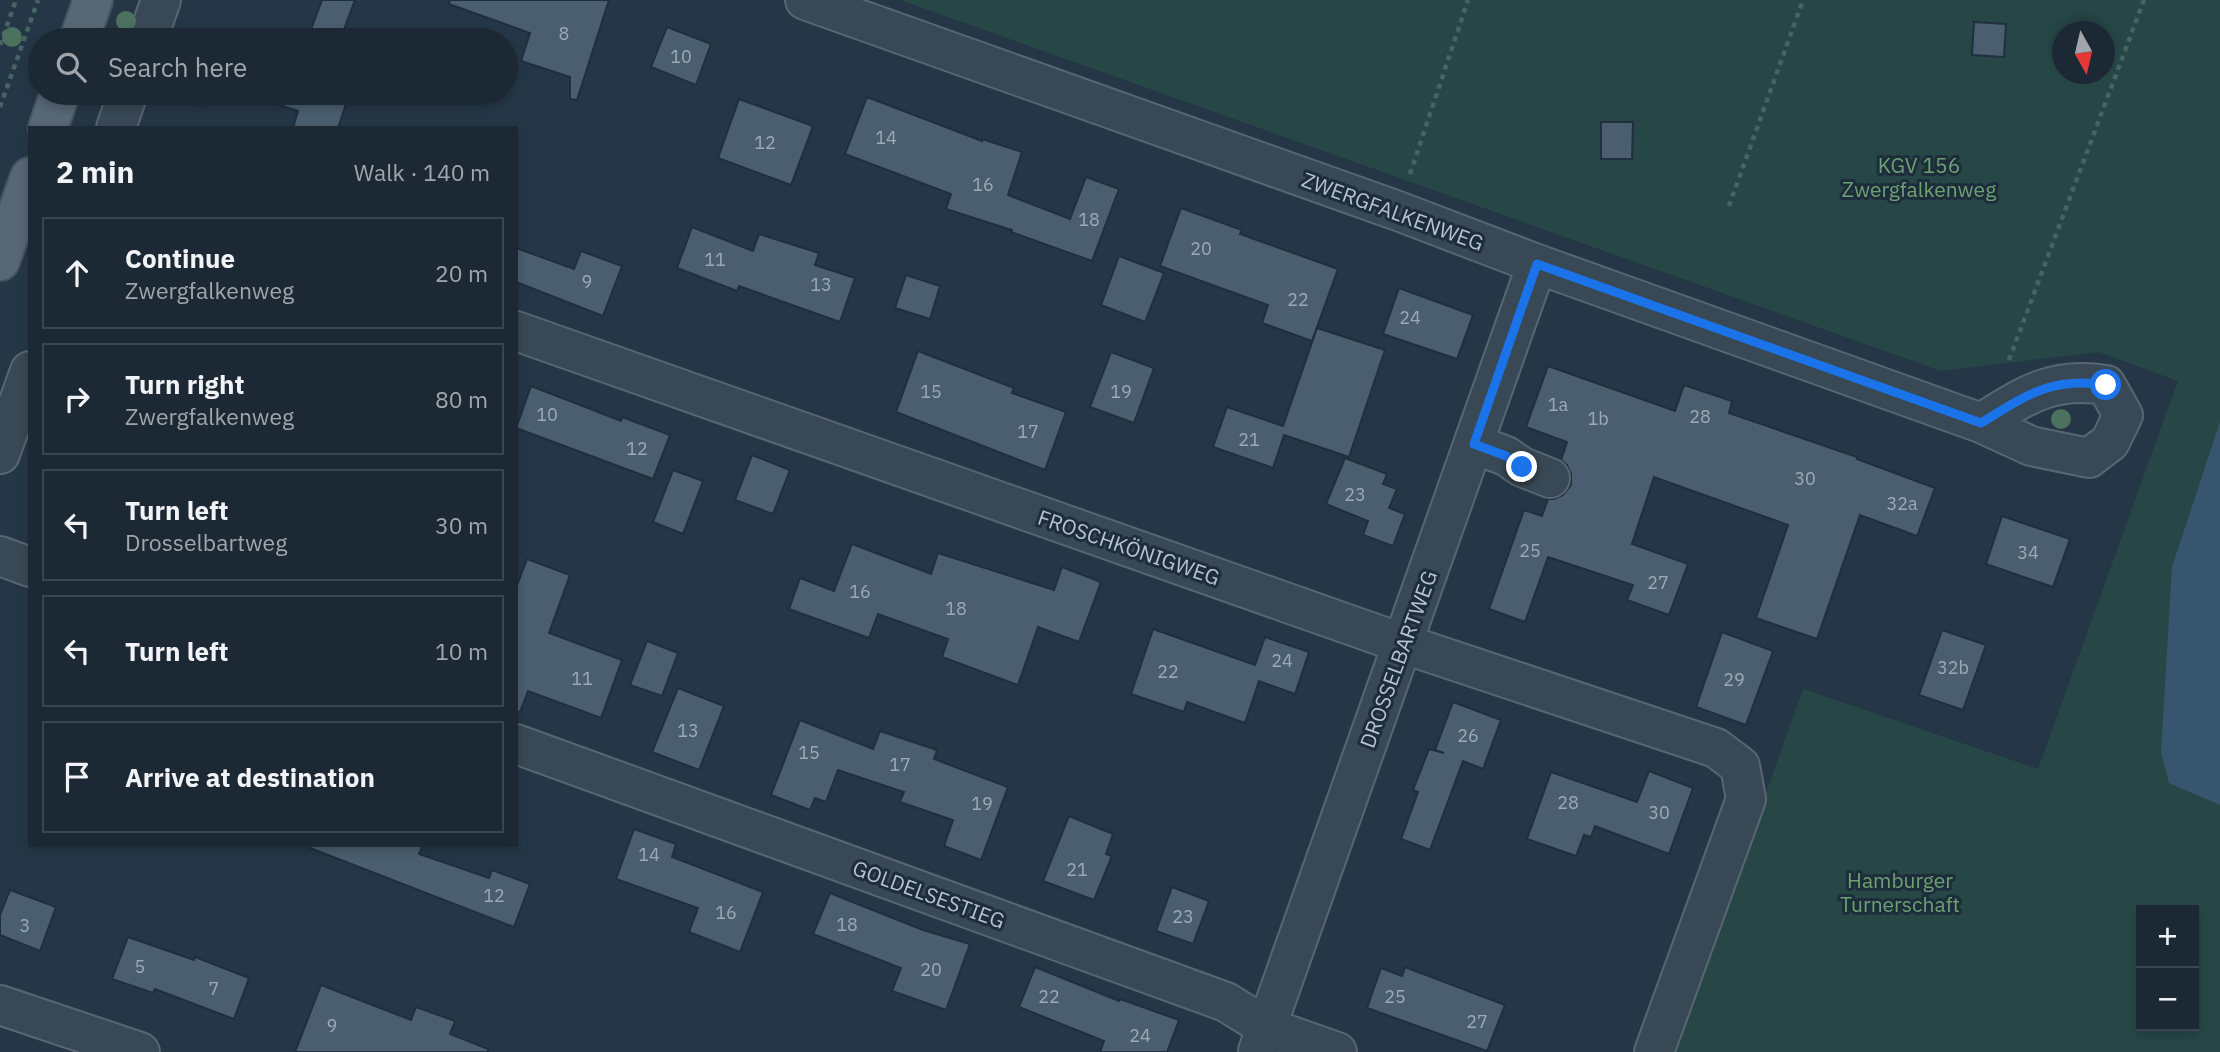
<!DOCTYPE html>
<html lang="en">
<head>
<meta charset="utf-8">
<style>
	:root { --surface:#1c2934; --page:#25313c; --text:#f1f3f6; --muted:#a0a6ac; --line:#3a454f }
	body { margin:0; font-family:"IBM Plex Sans",sans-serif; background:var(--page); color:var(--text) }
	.controls { position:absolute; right:21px; bottom:21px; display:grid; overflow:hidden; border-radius:0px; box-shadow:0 4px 10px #0003 }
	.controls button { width:63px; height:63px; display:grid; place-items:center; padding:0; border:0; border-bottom:2px solid var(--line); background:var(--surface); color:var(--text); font:35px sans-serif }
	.compass { position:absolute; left:2052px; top:21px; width:63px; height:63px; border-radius:50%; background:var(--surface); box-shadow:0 4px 10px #0003; rotate:172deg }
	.stop { position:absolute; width:21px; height:21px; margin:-16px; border:5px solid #1a73e8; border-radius:50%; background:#fff }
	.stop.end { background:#1a73e8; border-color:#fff; box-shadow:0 2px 7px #0008 }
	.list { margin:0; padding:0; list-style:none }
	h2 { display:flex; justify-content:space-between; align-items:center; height:91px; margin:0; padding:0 28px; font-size:30px }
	h2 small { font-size:23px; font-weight:400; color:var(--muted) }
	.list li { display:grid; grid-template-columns:46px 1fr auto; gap:21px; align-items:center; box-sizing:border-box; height:112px; margin:0 14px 14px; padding:0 14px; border:2px solid var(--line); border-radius:0px }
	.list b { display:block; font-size:26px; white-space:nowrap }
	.list p { margin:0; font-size:23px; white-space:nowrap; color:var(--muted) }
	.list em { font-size:23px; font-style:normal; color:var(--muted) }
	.icon { flex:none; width:38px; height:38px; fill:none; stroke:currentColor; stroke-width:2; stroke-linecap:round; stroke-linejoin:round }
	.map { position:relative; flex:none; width:2220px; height:1052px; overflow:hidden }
	.search { position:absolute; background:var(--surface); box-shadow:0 4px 10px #0003; left:28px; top:28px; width:490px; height:77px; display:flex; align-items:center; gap:18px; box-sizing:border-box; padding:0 24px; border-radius:38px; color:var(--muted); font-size:26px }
	.panel { position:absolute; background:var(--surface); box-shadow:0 4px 10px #0003; left:28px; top:126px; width:490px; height:721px; border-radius:0px }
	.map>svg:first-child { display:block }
</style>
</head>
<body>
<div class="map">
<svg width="2220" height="1052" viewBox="0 0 2220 1052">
	<rect width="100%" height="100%" fill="#253746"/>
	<path fill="#274747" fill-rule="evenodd" d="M900 0H2220V1052H1674L1803 689 2038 769 2178 381 2099 352 1941 371ZM2062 32H2104V74H2062ZM2141 910H2194V1026H2141Z"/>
	<polygon fill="#37556e" points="2220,422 2220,805 2169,783 2161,752 2172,567"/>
	<g fill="#4b5e6f" stroke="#202f3d" stroke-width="2">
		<polygon points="322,0 355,0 340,40 307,40"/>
		<polygon points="450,0 609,0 577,100 570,99 570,77 521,61 530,33 449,4"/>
		<polygon points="1974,22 2006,24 2004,57 1972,55"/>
		<polygon points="667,27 711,44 696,85 651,67"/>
		<polygon points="170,93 208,93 204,107 169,95"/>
		<polygon points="242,93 344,93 349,95 338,128 293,128 298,111"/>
		<polygon points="867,97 982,141 982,139 1022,152 1008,195 1070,219 1086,177 1119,189 1092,261 1011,232 1012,230 946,209 951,194 845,154"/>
		<polygon points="739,99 813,126 791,185 718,158"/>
		<polygon points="1601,122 1633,122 1632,159 1601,159"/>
		<polygon points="1181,208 1242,230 1240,234 1338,269 1312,341 1262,323 1268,305 1160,266"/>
		<polygon points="692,227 753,251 759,234 819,253 815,265 855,278 840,322 739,286 737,291 677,268"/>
		<polygon points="516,248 574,269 581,251 622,266 603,316 516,282"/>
		<polygon points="1119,256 1164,273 1145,322 1101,305"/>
		<polygon points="906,275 940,286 930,319 895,308"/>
		<polygon points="1399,288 1473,315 1457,359 1383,334"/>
		<polygon points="1317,328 1385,350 1349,457 1284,435 1273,468 1213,447 1227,407 1283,426"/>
		<polygon points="918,351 1014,388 1012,393 1066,412 1045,470 896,412"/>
		<polygon points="1111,352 1154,368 1134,423 1090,407"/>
		<polygon points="1548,366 1675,411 1684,385 1732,401 1729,413 1857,457 1857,459 1935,488 1917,536 1860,515 1817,639 1756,618 1788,525 1654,477 1632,544 1688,564 1669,615 1627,600 1633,585 1548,557 1525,622 1489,609 1524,510 1542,516 1548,499 1554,499 1563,495 1571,485 1571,474 1567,465 1561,460 1567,442 1526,427"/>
		<polygon points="531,386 621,421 622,417 670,435 653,479 516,428"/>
		<polygon points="752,455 790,470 773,514 735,500"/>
		<polygon points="1345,458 1387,474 1383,484 1397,489 1389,508 1405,514 1393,546 1363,535 1368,521 1326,504"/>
		<polygon points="673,470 703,481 683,534 653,522"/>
		<polygon points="2002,516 2070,539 2053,587 1986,564"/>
		<polygon points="852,544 931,574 938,553 1054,590 1062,567 1101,582 1079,642 1038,627 1018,685 942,657 948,639 878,614 869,638 789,609 800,578 834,591"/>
		<polygon points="527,559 570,575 549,633 622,660 601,718 528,691 520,712 516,712 516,588"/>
		<polygon points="1153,629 1255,665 1265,637 1309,652 1295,694 1259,681 1245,723 1187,702 1184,712 1131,694"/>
		<polygon points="1942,630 1986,645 1963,710 1919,695"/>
		<polygon points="1722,632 1773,651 1746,725 1696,707"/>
		<polygon points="647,641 678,653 662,696 630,685"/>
		<polygon points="678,688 724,706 699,770 652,752"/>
		<polygon points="1453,702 1501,720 1483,769 1463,761 1430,850 1401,839 1418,792 1413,790 1429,749 1444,753 1435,750"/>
		<polygon points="800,720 873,749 880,731 937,750 934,759 1008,787 981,860 944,846 953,820 900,802 904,792 838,770 826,802 815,798 810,810 771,795"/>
		<polygon points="1649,771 1693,788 1669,854 1595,826 1591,837 1584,835 1576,856 1527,839 1551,772 1637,802"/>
		<polygon points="1069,816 1113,834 1106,854 1112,856 1094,900 1043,881"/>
		<polygon points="634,829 676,844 672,857 763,892 740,952 689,932 698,908 616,879"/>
		<polygon points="310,845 423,845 419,854 489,878 492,870 530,884 514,927 310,848"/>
		<polygon points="1172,887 1209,901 1193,944 1156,931"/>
		<polygon points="10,890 56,907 40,951 0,935 0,915"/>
		<polygon points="830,893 923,930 970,944 946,1010 892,991 901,968 813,934"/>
		<polygon points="128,937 194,960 195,957 249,978 234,1019 155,989 153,993 112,979"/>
		<polygon points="1035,967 1119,1001 1120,999 1179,1020 1167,1052 1100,1052 1104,1041 1019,1007"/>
		<polygon points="1405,967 1505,1005 1487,1051 1367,1008 1381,968 1402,976"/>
		<polygon points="321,985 411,1020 416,1007 455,1021 450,1034 488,1049 488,1052 295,1052"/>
	</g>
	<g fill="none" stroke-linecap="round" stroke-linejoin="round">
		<defs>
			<g id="minor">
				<path d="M805 0 1398 211 1537 264 1981 423 2031 446 2089 458 2110 442 2123 415 2106 385C2052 376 2025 396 1981 423"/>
				<polyline points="147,40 161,0"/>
				<polyline points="116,128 128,93"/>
				<polyline points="516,331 1404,644 1716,748 1740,766 1746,799 1654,1052"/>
				<polyline points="1474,444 1506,456 1522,467 1550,478"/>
				<polyline points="0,454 30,371"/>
				<polyline points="0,556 30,567"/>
				<polyline points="516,744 1226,1002 1266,1027 1337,1052"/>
				<polyline points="0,1005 140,1052"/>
				<polyline points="1258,1051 1537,264"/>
			</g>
			<g id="major">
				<polyline points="79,40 93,0"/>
				<polyline points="48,128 60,93"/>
				<polyline points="0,261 30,177"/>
			</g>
		</defs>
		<use href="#minor" stroke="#586672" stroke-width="42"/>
		<use href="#major" stroke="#465461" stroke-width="42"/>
		<g stroke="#476464" stroke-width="4.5" stroke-dasharray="5 5" stroke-linecap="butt">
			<polyline points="0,45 16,0"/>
			<polyline points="0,107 38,0"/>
			<polyline points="1410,174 1468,0"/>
			<polyline points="1729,206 1803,0"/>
			<polyline points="2009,360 2144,0"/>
		</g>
		<use href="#minor" stroke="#394855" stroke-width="38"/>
		<use href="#major" stroke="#576775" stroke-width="38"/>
	</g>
	<g fill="#4c715e">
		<circle cx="126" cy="21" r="10"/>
		<circle cx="12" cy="37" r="10"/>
		<circle cx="2061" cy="419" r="10"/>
	</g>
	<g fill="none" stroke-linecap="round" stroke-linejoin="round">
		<path stroke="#1a73e8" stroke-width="9" d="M1522 467 1506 456 1474 444 1537 264 1981 423C2025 396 2052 376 2106 385"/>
	</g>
	<g text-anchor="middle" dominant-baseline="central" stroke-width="6" stroke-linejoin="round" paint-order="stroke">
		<g font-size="18" fill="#9caab6">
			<text x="564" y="33">8</text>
			<text x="681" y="56">10</text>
			<text x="886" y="137">14</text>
			<text x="765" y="142">12</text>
			<text x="983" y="184">16</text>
			<text x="1089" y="219">18</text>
			<text x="1201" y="248">20</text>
			<text x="715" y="259">11</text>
			<text x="587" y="281">9</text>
			<text x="821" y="284">13</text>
			<text x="1298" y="299">22</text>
			<text x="1410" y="317">24</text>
			<text x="931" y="391">15</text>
			<text x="1121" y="391">19</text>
			<text x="1558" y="404">1a</text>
			<text x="547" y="414">10</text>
			<text x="1700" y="416">28</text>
			<text x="1598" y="418">1b</text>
			<text x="1028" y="431">17</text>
			<text x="1249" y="439">21</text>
			<text x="637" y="448">12</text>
			<text x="1805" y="478">30</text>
			<text x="1355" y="494">23</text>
			<text x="1902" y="503">32a</text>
			<text x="1530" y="550">25</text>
			<text x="2028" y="552">34</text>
			<text x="1658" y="582">27</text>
			<text x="860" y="591">16</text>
			<text x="956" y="608">18</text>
			<text x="1282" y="660">24</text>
			<text x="1953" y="667">32b</text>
			<text x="1168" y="671">22</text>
			<text x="582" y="678">11</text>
			<text x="1734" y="679">29</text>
			<text x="688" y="730">13</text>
			<text x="1468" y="735">26</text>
			<text x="809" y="752">15</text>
			<text x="900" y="764">17</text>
			<text x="1568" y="802">28</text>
			<text x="982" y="803">19</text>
			<text x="1659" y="812">30</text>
			<text x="649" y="854">14</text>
			<text x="1077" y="869">21</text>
			<text x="494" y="895">12</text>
			<text x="726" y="912">16</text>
			<text x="1183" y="916">23</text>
			<text x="847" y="924">18</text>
			<text x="25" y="925">3</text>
			<text x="140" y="966">5</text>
			<text x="931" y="969">20</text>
			<text x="214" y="988">7</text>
			<text x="1049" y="996">22</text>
			<text x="1395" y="996">25</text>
			<text x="1477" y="1021">27</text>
			<text x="332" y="1025">9</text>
			<text x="1140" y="1035">24</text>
		</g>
		<g font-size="21" fill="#6ca172" stroke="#1e2d3b">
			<text x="1919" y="165">KGV 156<tspan x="1919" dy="24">Zwergfalkenweg</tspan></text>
			<text x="1900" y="880">Hamburger<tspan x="1900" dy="24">Turnerschaft</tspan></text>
		</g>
		<g font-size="21" fill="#b7c3ce" stroke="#1e2d3b">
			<text transform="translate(1393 211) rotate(20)">ZWERGFALKENWEG</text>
			<text transform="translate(1129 547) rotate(19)">FROSCHKÖNIGWEG</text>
			<text transform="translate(1398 659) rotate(-70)">DROSSELBARTWEG</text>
			<text transform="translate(929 894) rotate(20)">GOLDELSESTIEG</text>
		</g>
	</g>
</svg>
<div class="controls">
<button>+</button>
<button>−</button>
</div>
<svg class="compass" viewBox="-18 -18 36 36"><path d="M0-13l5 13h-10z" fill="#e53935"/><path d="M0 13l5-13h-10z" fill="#a0a6ac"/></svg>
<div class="stop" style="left:2106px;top:385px"></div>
<div class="stop end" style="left:1522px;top:467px"></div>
<div class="search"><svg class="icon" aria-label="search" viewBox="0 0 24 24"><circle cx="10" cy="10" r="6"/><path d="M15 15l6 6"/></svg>Search here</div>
<section class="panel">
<h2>2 min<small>Walk · 140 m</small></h2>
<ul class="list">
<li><svg class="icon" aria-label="ahead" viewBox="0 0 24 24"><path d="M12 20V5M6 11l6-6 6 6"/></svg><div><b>Continue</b><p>Zwergfalkenweg</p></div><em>20 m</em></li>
<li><svg class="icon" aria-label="right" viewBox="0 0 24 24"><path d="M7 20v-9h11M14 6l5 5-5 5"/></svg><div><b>Turn right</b><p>Zwergfalkenweg</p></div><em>80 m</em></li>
<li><svg class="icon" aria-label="left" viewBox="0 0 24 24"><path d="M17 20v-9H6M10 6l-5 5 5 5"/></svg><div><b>Turn left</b><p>Drosselbartweg</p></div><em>30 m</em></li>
<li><svg class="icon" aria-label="left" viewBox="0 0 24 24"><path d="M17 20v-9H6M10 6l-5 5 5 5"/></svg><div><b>Turn left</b></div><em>10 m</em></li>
<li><svg class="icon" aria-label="arrive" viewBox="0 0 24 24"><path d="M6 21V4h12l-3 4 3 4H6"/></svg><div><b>Arrive at destination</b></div></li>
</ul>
</section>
</div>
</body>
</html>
